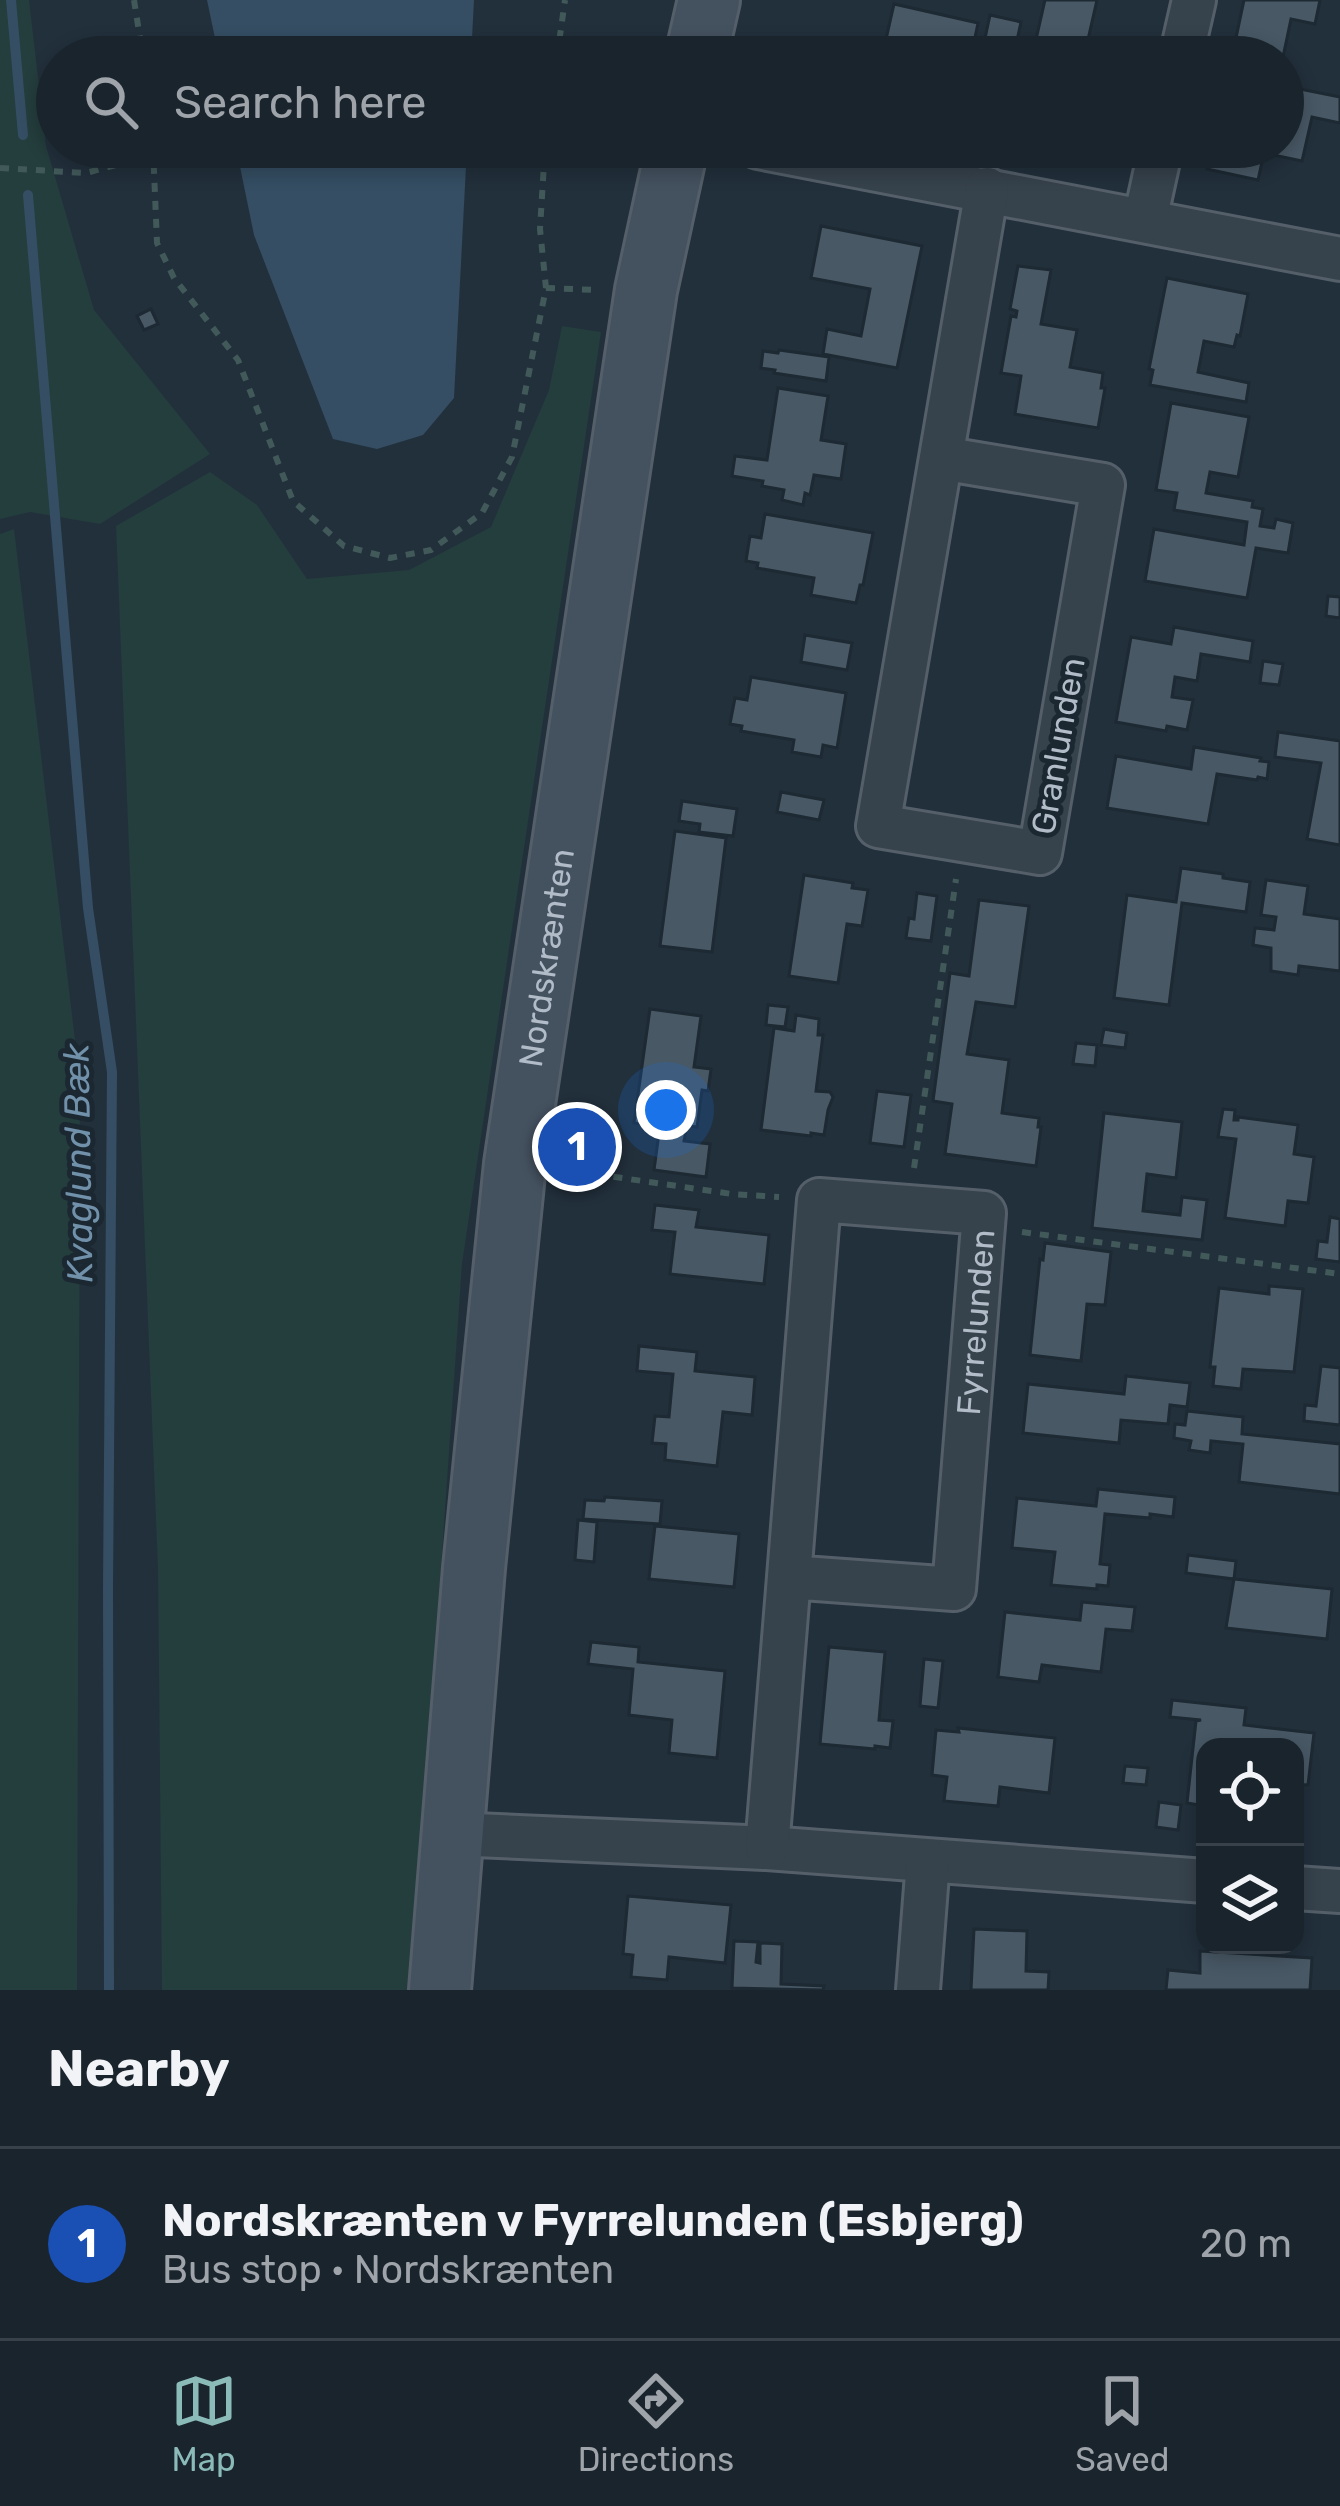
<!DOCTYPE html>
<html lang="en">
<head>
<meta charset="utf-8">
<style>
	:root { --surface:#1a242d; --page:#273039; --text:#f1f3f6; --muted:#9fa4aa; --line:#384149; --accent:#8bbbb9 }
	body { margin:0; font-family:Rubik,sans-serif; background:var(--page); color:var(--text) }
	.controls { position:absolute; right:36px; bottom:36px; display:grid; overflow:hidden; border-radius:24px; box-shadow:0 6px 18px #0003 }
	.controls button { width:108px; height:108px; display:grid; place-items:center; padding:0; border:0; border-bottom:3px solid var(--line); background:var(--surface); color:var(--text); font:60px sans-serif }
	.you { position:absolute; left:666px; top:1110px; width:42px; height:42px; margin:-30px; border:9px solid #fff; border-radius:50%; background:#1a73e8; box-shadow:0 0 0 18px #1a73e833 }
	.badge { display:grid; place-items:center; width:78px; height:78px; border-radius:50%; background:var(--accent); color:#fff; font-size:39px; font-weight:700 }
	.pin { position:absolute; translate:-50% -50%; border:6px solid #fff; box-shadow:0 3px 12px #0006 }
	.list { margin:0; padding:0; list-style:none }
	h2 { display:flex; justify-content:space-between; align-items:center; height:156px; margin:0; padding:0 48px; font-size:51px }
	h2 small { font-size:39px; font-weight:400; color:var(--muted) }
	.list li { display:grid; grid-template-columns:78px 1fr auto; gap:36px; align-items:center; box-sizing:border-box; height:192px; padding:0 48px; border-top:3px solid var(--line) }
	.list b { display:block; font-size:45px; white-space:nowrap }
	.list p { margin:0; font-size:39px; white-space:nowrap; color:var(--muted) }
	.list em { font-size:39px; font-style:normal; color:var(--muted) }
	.icon { flex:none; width:66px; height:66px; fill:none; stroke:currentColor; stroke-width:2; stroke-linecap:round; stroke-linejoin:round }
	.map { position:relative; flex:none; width:1340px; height:1990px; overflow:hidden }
	.search { position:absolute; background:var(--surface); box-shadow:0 6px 18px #0003; left:36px; right:36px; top:36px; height:132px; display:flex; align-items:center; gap:30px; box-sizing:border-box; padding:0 42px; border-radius:66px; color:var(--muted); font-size:45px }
	.sheet { height:348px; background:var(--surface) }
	nav { display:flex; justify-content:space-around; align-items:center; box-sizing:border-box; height:168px; border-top:3px solid var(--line); background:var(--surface); font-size:33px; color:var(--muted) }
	nav a { display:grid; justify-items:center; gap:6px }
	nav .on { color:var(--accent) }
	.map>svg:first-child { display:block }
</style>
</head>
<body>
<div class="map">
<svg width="1340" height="1990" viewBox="0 0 1340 1990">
	<rect width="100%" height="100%" fill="#22303c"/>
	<g fill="#243d3d">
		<polygon points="0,0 29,0 46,146 94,310 210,454 100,524 30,512 0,519"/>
		<polygon points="562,326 601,332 462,1264 412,1990 162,1990 158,1569 116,526 210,472 257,505 307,579 409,570 491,527 549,390"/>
		<polygon points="14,529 80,1082 77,1990 0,1990 0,534"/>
	</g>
	<g fill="#354e63">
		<polygon points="207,0 474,0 471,57 219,57"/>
		<polygon points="236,147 467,147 454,398 423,435 377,449 333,439 254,235"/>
	</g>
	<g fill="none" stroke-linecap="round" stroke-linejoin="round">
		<g stroke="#354e63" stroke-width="10">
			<polyline points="11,0 23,135"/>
			<polyline points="28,195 88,908 112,1072 108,1589 109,1990"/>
		</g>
	</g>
	<g fill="#485865" stroke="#1d2933" stroke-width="3">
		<polygon points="1045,0 1097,0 1084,57 1032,57"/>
		<polygon points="1244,0 1320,0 1315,24 1291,19 1283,57 1232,57"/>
		<polygon points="894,4 978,23 971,57 882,57"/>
		<polygon points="990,15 1021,22 1014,54 1029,57 981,57"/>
		<polygon points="1295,88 1340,97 1340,123 1312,117 1302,161 1264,153 1258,180 1207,169 1211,147 1283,147 1283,103 1291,105"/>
		<polygon points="821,226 922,246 897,368 823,354 827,329 861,336 870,289 811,278"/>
		<polygon points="1018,266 1051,270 1041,324 1077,330 1070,367 1103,373 1101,388 1105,388 1098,428 1015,414 1021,376 1001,373 1011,316 1016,317 1017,311 1010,309"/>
		<polygon points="1167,278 1248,294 1240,336 1237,335 1234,347 1204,341 1198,372 1249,383 1246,402 1150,385 1153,370 1149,369"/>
		<polygon points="151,309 158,324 144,330 137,316"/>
		<polygon points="779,350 829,357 826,381 774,373 775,370 761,368 763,351 778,353"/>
		<polygon points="778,388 828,396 821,440 846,444 841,479 814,475 810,495 805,493 803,505 782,500 784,490 762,486 763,481 732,476 735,456 767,460"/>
		<polygon points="1171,403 1249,417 1238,477 1210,472 1206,493 1253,501 1252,507 1263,509 1260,526 1274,528 1276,519 1293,523 1288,553 1256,548 1247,598 1145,581 1154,529 1244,545 1247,522 1174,510 1177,493 1156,490"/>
		<polygon points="765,514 873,533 863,585 860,585 856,603 811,595 814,578 757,568 758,563 746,561 750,536 761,538"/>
		<polygon points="1328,596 1340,597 1340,618 1326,616"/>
		<polygon points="1174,627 1253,641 1250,662 1201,654 1197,681 1175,677 1172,697 1193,700 1187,730 1167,726 1166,731 1116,722 1131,637 1171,644"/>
		<polygon points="805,635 852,643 847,670 801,662"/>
		<polygon points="1263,661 1283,664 1279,685 1260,683"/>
		<polygon points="751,677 846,693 837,748 823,745 821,757 792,752 794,740 741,731 742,726 730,724 735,698 747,700"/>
		<polygon points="1278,732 1340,741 1340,845 1307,839 1321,763 1275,757"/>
		<polygon points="1194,747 1261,758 1260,761 1269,762 1267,779 1258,777 1257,780 1217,774 1208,824 1107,808 1116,756 1191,769"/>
		<polygon points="781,792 824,800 819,820 777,812"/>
		<polygon points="682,801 737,809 733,836 699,832 700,824 679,821"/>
		<polygon points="675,831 726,838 712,952 660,946"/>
		<polygon points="1181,868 1223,874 1223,878 1250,882 1246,912 1182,903 1169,1005 1114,998 1127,895 1176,902"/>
		<polygon points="804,875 853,883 852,888 868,890 862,926 847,924 838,983 789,976"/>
		<polygon points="1266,880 1308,886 1304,914 1340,919 1340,971 1299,966 1298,975 1271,971 1271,948 1253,945 1255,928 1274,930 1276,917 1261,915"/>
		<polygon points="917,893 937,896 931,941 906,938 909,918 914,919"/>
		<polygon points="979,900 1029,906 1015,1007 976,1002 967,1054 1009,1060 1002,1113 1039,1118 1038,1127 1041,1127 1036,1166 945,1154 952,1104 933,1101 950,973 969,976"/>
		<polygon points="768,1005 788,1007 785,1027 766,1025"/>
		<polygon points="650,1009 701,1016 694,1067 711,1069 708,1091 702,1090 697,1127 687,1126 684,1141 710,1144 706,1177 654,1170 660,1126 634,1123"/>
		<polygon points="796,1015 819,1019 818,1035 823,1035 816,1091 830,1092 833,1097 828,1110 824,1135 811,1133 811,1136 761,1130 774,1028 794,1031"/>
		<polygon points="1104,1029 1127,1033 1125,1048 1101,1045"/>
		<polygon points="1076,1043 1097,1045 1095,1066 1073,1064"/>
		<polygon points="877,1091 911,1095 904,1147 870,1143"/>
		<polygon points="1223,1109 1235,1110 1234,1120 1238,1120 1238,1117 1298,1125 1294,1154 1314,1157 1308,1203 1288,1201 1285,1226 1225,1218 1236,1139 1218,1137"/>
		<polygon points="1104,1113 1182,1122 1176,1178 1147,1174 1143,1211 1180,1215 1182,1197 1207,1200 1202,1240 1092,1228"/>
		<polygon points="655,1205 699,1210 696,1227 769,1235 764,1284 670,1274 675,1232 652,1230"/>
		<polygon points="1330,1217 1340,1219 1340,1262 1316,1259 1318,1241 1327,1242"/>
		<polygon points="1045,1243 1111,1252 1105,1305 1087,1304 1081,1361 1030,1355 1040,1259 1043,1260"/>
		<polygon points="1269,1286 1303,1289 1294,1372 1243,1369 1241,1389 1213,1386 1215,1367 1210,1367 1219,1288 1269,1294"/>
		<polygon points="639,1346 697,1352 695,1371 755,1377 752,1415 723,1412 717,1466 665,1460 666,1444 652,1443 655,1416 669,1417 673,1374 637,1371"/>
		<polygon points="1321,1366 1340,1368 1340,1425 1304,1421 1305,1405 1316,1406"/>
		<polygon points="1126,1376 1190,1383 1187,1407 1170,1405 1168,1424 1121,1420 1119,1443 1023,1433 1028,1384 1124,1394"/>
		<polygon points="1187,1411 1243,1417 1242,1434 1340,1444 1340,1494 1239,1482 1243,1444 1211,1441 1210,1453 1189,1450 1191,1441 1174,1438 1175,1424 1185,1425"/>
		<polygon points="1098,1489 1175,1497 1173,1517 1150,1514 1150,1518 1105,1514 1100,1564 1110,1565 1108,1586 1097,1585 1097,1589 1051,1585 1055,1552 1012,1548 1017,1498 1096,1506"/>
		<polygon points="605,1497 662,1501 660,1524 583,1519 585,1500 604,1501"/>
		<polygon points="578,1520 597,1522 594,1562 575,1560"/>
		<polygon points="655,1526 739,1534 734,1587 649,1579"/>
		<polygon points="1188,1555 1236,1561 1234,1579 1186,1573"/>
		<polygon points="1234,1579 1332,1589 1327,1639 1226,1628"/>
		<polygon points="1082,1602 1135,1607 1132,1631 1106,1629 1101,1672 1042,1665 1039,1682 998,1677 1005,1612 1080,1620"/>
		<polygon points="591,1642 639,1647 638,1662 725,1671 717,1758 669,1753 672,1720 629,1715 633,1669 588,1664"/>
		<polygon points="829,1647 885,1652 879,1720 893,1721 890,1748 875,1746 875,1749 820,1744"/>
		<polygon points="924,1659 943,1661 938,1708 920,1706"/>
		<polygon points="1172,1700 1246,1708 1244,1725 1314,1733 1308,1785 1295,1784 1295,1747 1205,1747 1205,1806 1187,1803 1196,1721 1201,1720 1170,1717"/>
		<polygon points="958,1728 1055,1738 1049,1793 1000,1787 998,1806 944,1801 947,1777 932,1775 936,1730 959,1732"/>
		<polygon points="1125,1766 1148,1768 1146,1785 1123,1783"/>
		<polygon points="1159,1802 1181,1805 1178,1830 1156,1827"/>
		<polygon points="628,1896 731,1905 725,1963 669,1957 667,1980 631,1977 633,1955 623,1954"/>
		<polygon points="974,1929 1027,1931 1026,1971 1049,1972 1048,1990 971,1990"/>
		<polygon points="734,1941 758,1942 756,1962 760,1963 760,1943 782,1944 781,1984 824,1986 823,1990 732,1988"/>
		<polygon points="1200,1951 1312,1958 1310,1990 1166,1990 1168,1970 1200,1973"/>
	</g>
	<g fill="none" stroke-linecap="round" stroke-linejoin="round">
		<defs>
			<g id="street">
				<polyline points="1181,57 1194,0"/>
				<polyline points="758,147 1340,259"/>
				<polyline points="1145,220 1161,147"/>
				<polyline points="941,458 1103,485 1040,853 878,826 987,189"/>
				<polyline points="452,1834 767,1848 1205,1881"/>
				<path id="s1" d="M767 1848 789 1577 954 1589 984 1213 819 1200 789 1577"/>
				<polyline points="1295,1888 1340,1891"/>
				<polyline points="918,1990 928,1861"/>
			</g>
			<g id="secondary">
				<polyline points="696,57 709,0"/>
				<path id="s2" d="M440 1990 474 1568 515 1164 646 290 677 147"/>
			</g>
		</defs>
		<use href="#street" stroke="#545f6a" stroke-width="48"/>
		<use href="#secondary" stroke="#545f6a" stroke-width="66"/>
		<g stroke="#425959" stroke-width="6" stroke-dasharray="9 9" stroke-linecap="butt">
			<polyline points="134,0 143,57"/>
			<polyline points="557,57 565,0"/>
			<polyline points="153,147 157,243 174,278 238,360 293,501 344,546 390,558 431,550 482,513 512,457 546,288 540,229 545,147"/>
			<polyline points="0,168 86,173 154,155"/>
			<polyline points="546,288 596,290"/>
			<polyline points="914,1168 956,879"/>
			<polyline points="560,1169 732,1194 779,1197"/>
			<polyline points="1022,1232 1340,1274"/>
		</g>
		<use href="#street" stroke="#36424c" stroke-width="42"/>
		<use href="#secondary" stroke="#44515f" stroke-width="60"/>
	</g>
	<g text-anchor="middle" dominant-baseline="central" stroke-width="10" stroke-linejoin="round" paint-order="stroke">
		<g font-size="33" fill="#b1bcc8" stroke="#1b2731">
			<text transform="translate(1058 746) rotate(-80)">Granlunden</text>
			<text stroke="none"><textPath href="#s2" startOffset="1038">Nordskrænten</textPath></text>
			<text stroke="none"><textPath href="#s1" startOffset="705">Fyrrelunden</textPath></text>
		</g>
		<g font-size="36" font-style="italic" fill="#7191ab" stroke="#1b2731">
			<text transform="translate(78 1163) rotate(-91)">Kvaglund Bæk</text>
		</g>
	</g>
</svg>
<div class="controls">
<button><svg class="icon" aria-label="locate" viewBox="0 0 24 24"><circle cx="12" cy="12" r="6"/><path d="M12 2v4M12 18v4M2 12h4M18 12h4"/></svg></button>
<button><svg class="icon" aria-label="layers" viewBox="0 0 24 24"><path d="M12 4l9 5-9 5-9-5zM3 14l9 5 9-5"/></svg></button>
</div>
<div class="you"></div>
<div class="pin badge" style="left:577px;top:1147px;background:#1a4fb4">1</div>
<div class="search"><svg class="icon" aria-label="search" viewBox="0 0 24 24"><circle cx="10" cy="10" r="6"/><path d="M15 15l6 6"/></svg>Search here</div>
</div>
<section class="sheet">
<h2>Nearby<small></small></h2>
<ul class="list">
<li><span class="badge" style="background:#1a4fb4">1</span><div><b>Nordskrænten v Fyrrelunden (Esbjerg)</b><p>Bus stop · Nordskrænten</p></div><em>20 m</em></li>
</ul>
</section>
<nav>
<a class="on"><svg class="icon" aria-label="map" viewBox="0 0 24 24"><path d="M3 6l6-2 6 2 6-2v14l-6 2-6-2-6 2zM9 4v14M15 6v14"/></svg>Map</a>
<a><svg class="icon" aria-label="directions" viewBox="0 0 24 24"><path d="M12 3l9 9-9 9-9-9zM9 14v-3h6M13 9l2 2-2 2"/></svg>Directions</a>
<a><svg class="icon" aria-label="saved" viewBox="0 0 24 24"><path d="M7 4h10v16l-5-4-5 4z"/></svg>Saved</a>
</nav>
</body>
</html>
